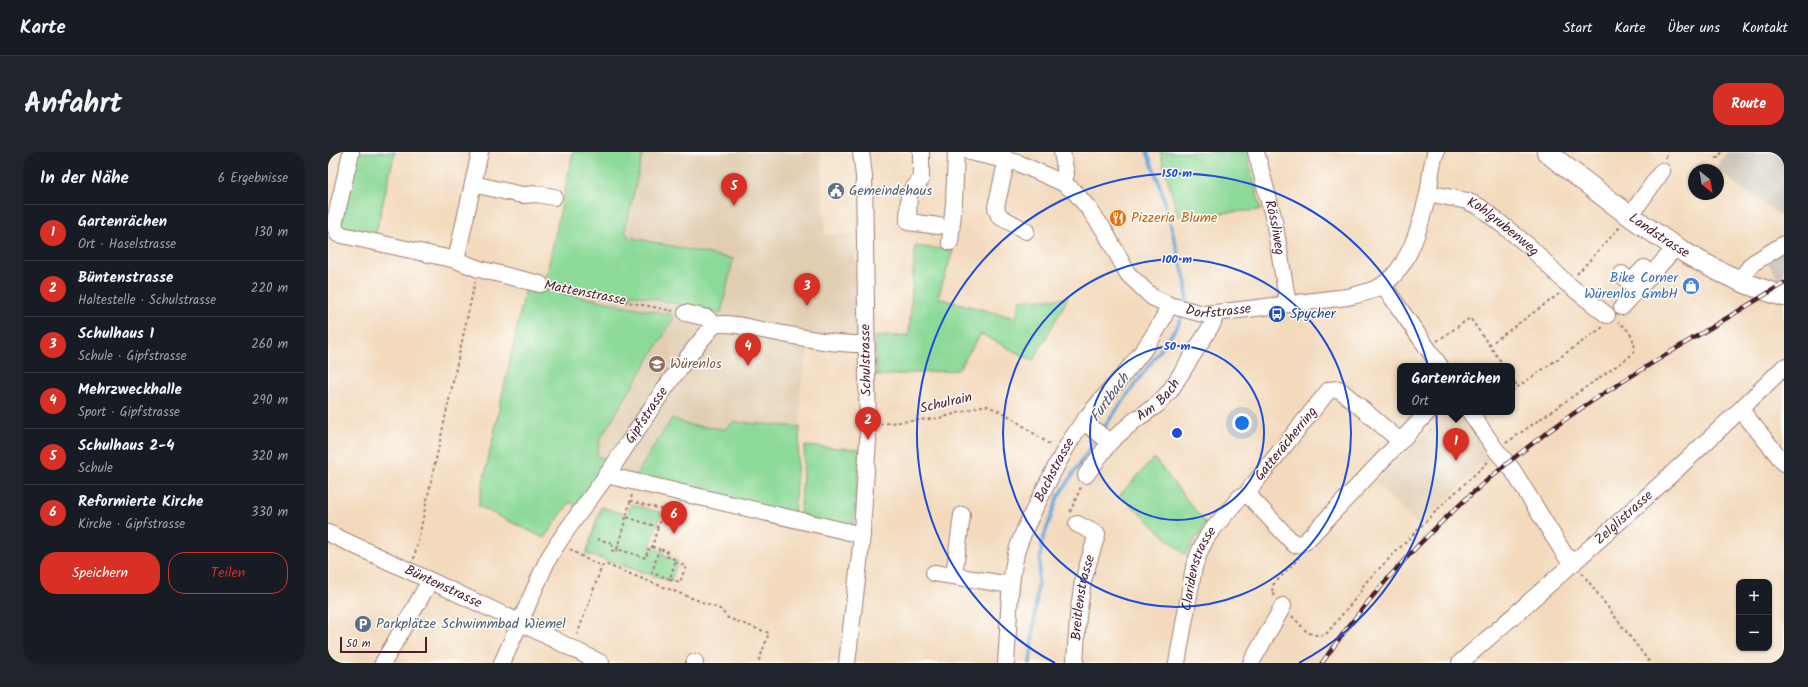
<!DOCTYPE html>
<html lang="de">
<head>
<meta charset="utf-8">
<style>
	:root { --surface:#171b24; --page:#20242c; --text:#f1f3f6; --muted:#9ea1a6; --line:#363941; --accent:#d93025 }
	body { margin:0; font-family:Kalam,sans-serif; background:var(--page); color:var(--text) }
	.controls { position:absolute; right:12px; bottom:12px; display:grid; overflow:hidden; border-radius:8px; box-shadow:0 1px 3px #0004 }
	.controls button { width:36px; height:36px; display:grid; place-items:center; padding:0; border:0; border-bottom:1px solid var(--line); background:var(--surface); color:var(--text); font:20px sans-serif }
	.compass { position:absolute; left:1360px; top:12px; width:36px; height:36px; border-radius:50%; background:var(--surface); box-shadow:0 1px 3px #0004; rotate:149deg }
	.scale { position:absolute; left:12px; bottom:10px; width:87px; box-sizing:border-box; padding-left:4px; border:2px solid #4a1f2b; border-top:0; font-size:11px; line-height:14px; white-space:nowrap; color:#4a1f2b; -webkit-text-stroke:3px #fdfcf7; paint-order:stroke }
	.you { position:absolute; left:914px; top:271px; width:14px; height:14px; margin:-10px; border:3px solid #fff; border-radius:50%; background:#1a73e8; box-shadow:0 0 0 6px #1a73e833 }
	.badge { display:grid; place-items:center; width:26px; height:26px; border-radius:50%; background:var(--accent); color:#fff; font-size:13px; font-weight:700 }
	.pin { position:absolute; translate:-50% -33px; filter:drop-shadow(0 1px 2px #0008) }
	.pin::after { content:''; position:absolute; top:21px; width:14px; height:12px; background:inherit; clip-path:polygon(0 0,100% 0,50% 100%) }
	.popup { position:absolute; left:1069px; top:211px; width:118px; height:52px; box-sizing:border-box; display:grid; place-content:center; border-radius:8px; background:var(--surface); filter:drop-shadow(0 1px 3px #0005); font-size:13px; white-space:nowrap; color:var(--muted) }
	.popup b { font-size:15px; color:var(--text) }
	.popup::after { content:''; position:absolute; left:50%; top:100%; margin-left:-8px; border:8px solid transparent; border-top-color:var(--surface) }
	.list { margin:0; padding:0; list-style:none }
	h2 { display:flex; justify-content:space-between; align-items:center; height:52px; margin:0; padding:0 16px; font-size:17px }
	h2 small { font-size:13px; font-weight:400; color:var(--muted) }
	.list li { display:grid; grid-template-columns:26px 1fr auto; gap:12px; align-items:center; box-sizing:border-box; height:56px; padding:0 16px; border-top:1px solid var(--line) }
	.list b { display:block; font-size:15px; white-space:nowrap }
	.list p { margin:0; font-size:13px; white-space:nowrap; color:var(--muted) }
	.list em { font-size:13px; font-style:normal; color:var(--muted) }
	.actions { display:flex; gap:8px; padding:12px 16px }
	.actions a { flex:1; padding:9px 0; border:1px solid var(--accent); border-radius:16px; text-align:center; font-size:14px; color:var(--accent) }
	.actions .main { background:var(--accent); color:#fff }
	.map { position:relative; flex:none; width:1456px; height:511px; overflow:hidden; border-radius:16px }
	header { display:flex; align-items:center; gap:24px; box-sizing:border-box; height:56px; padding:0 20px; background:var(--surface); border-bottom:1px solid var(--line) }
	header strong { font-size:19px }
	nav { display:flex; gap:22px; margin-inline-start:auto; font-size:14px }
	.intro { display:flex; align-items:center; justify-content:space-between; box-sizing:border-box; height:96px; padding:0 24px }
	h1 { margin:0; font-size:28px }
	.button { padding:10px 18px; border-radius:16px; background:var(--accent); color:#fff; font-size:14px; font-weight:700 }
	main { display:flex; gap:24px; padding:0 24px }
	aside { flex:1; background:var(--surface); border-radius:16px; box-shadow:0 1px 3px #0004 }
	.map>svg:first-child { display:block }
</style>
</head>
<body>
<header>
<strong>Karte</strong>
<nav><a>Start</a><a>Karte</a><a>Über uns</a><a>Kontakt</a></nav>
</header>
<div class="intro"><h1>Anfahrt</h1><a class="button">Route</a></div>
<main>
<aside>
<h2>In der Nähe<small>6 Ergebnisse</small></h2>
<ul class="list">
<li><span class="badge">1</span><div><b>Gartenrächen</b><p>Ort · Haselstrasse</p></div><em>130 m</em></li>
<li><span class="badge">2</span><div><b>Büntenstrasse</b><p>Haltestelle · Schulstrasse</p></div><em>220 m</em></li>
<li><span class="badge">3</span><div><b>Schulhaus 1</b><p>Schule · Gipfstrasse</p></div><em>260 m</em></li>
<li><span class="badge">4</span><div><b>Mehrzweckhalle</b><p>Sport · Gipfstrasse</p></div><em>290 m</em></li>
<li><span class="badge">5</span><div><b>Schulhaus 2-4</b><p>Schule</p></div><em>320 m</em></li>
<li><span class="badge">6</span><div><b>Reformierte Kirche</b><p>Kirche · Gipfstrasse</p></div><em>330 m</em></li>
</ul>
<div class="actions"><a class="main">Speichern</a><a>Teilen</a></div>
</aside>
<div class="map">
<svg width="1456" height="511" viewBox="0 0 1456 511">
	<rect width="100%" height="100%" fill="#fdfcf7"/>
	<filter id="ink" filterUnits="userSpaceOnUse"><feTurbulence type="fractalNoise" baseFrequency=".025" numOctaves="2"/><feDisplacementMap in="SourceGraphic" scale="8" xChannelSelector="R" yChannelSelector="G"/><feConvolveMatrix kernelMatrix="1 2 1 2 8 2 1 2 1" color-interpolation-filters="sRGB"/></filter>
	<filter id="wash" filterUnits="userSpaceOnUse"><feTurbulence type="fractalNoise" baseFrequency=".012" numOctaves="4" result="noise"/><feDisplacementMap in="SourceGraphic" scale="16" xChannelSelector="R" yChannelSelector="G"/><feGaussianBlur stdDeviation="0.9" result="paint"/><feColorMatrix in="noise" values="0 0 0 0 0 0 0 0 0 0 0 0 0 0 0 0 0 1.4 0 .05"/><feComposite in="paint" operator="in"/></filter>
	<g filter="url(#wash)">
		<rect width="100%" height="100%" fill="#f3dabd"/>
		<g fill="#e1cdb1">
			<polygon points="245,0 493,0 497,83 526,82 530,185 484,183 472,238 472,275 466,363 276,320 242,350 216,386 150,354 198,134 217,130"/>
			<polygon points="1119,260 1137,260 1166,301 1091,374 1047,331"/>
		</g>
		<g fill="#cbc3b8">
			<polygon points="1400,0 1456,0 1456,66 1387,17"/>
			<polygon points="1456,84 1456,125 1451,128 1432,98"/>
		</g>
		<g fill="#8cd998" stroke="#6b7c62">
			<polygon points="28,0 67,0 47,84 16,77 13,70"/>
			<polygon points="245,0 315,0 297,79 300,85 405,107 393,161 303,142 302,147 217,130"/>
			<polygon points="832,0 937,0 919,2 933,58 850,64"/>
			<polygon points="587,94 625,98 610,146 688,166 692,148 740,146 705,209 653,182 630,218 549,224 546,185 581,183"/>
			<polygon points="198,134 344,163 345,168 272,287 269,303 282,311 250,356 242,350 216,386 150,354"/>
			<polygon points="344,266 360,273 397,277 406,270 472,275 466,363 306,326"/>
			<polygon points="477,294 532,297 525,378 472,364"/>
			<polygon points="826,306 878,372 857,403 792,343"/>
			<polygon points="303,352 333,361 322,395 336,400 335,404 350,409 343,429 258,402 273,355 299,363"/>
		</g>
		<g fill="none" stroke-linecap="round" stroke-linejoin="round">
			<g stroke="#65a6d9" stroke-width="3.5">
				<polyline points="819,0 832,33 858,131 859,153"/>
				<polyline points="774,278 849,175 856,160"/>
				<polyline points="702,511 714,390 730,345 769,285"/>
			</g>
		</g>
	</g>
	<g filter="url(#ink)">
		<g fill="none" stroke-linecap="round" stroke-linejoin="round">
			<defs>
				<g id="minor">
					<polyline points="23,0 6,73 10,82 128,108 151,117 212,132"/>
					<polyline points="593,0 593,28 581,41 580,70 611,74"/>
					<path id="s1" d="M642 0 690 11 735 31 747 40 761 57 776 78 800 122 824 145 841 153 875 162 887 161 1019 145C1031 142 1045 140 1056 132 1082 114 1093 71 1100 42 1103 28 1102 14 1108 0"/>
					<polyline points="734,0 738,22 735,31"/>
					<path id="s2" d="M928 0 946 68 960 152"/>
					<polyline points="679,7 668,55 671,64 698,79"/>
					<polyline points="145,32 194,43 209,42 226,45"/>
					<path id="s3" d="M1100 41 1139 49 1152 55 1202 95 1237 130 1279 163"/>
					<polyline points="1302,64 1334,19"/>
					<polyline points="622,90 626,51 628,0"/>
					<polyline points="128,108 152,0"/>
					<polyline points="1294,122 1302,131 1316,116"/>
					<polyline points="1411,128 1425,111 1456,92"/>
					<polyline points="1055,133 1112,214"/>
					<polyline points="1294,155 1348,95"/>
					<polyline points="358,161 379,166 386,173"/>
					<polyline points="1413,258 1456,311"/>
					<polyline points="1142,260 1168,298 1184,317 1237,403 1246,411"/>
					<polyline points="756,270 782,290"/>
					<polyline points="1072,289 1011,237 1001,238 921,338 924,347 967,393 977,390 1100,260"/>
					<polyline points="278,323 534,383"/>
					<path id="s4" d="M758 323 782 290 807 268 829 253 842 239 885 171 887 161"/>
					<path id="s5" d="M0 381 191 470 273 511"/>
					<polyline points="606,421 683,433"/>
					<polyline points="626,423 634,363"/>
					<polyline points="55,511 102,429"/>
					<path id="s6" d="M174 511 219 409C238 375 264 346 285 314 317 266 348 216 386 173 402 170 418 175 434 178 468 184 504 193 538 192"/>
					<polyline points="366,511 367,510"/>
					<polyline points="519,511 533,394 540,288 536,24 533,0"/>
					<path id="s7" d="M678 511C681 475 680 437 688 402 693 382 704 362 713 344 726 318 738 293 755 270 785 232 823 199 841 153"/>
					<path id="s8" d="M747 511 750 464 755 429 769 382 749 372"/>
					<path id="s9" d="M849 511 866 415 872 398 880 383 912 345 922 342"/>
					<polyline points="923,511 955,454"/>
					<path id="s10" d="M1132 511C1242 414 1352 318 1456 215"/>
				</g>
				<g id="major">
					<path id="s11" d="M1219 0C1237 15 1256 29 1274 43 1329 85 1388 126 1456 144"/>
				</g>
			</defs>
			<use href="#minor" stroke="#9e7c74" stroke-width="18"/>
			<use href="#major" stroke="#9e7c74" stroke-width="22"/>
			<g stroke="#9e7c74" stroke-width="2" stroke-dasharray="3 3" stroke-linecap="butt">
				<polyline points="1338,6 1340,0"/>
				<polyline points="1388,6 1390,6 1394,0"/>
				<polyline points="1249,122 1292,75"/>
				<polyline points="225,135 345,159"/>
				<polyline points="1109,189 1142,166 1176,214"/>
				<polyline points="1161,193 1231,142"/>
				<polyline points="1184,225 1190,235"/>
				<polyline points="1184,239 1275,175"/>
				<polyline points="552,272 612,266 657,253 678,262 724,294"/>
				<path d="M1178 291 1301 205 1307 198C1306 186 1301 177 1290 170"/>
				<polyline points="304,343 298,365 330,375 334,364 343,367 346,353"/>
				<polyline points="302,349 345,360"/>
				<polyline points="742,360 753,335"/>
				<polyline points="298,365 289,397 318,406 320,397 323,398 330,375"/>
				<polyline points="269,387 285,391 283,398 288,400 289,397"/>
				<polyline points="324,395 331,397 324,421 342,427 347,410 346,410 346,407 338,404 339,399 331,397"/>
				<polyline points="242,397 258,407 274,414"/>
				<polyline points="86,407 147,130"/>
				<polyline points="1254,421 1322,511"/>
				<polyline points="342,427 352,430 358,414 347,410"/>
				<polyline points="947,444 944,440 945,433 971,406"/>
				<polyline points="964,464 980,481 993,484 999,481 1032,441 1036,432 1117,350 1160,310"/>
				<polyline points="249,483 274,414 279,413 392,457 400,466 441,481 430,511"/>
			</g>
			<use href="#minor" stroke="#fff" stroke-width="16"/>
			<use href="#major" stroke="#fff" stroke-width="20"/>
			<defs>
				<path id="rail" d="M994 511C1060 415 1147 330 1242 264 1311 216 1385 176 1456 131"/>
			</defs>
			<use href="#rail" stroke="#4a1f2b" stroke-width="4.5"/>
			<use href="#rail" stroke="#fdfcf7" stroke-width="3" stroke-dasharray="9" stroke-linecap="butt"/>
		</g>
	</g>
	<g fill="none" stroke="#1d4ed8" stroke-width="2">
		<circle cx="849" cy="281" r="87"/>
		<circle cx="849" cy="281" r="174"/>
		<path d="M727 511A260 260 0 1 1 971 511"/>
	</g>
	<defs>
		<symbol id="civic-disc" viewBox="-11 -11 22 22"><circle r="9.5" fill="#5c6f8a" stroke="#fdfcf7"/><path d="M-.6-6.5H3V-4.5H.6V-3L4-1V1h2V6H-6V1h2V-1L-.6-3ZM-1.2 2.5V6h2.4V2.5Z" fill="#fff"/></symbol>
		<symbol id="restaurant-disc" viewBox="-11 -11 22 22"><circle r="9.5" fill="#e8710a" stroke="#fdfcf7"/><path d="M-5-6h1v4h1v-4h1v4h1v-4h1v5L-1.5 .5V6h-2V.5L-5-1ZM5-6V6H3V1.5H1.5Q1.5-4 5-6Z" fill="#fff"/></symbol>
		<symbol id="shop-disc" viewBox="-11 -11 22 22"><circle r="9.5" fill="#3f7fe0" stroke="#fdfcf7"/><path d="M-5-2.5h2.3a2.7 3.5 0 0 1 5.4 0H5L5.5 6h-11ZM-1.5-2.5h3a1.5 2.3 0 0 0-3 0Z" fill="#fff"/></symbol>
		<symbol id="bus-disc" viewBox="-11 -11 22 22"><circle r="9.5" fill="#1a4fb4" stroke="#fdfcf7"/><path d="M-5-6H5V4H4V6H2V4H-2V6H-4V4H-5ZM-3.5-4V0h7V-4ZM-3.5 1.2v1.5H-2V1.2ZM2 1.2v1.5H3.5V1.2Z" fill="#fff"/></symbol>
		<symbol id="school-disc" viewBox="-11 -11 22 22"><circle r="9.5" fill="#8d6e63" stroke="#fdfcf7"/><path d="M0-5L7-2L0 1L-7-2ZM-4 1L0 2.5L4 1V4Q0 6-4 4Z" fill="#fff"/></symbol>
		<symbol id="parking-disc" viewBox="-11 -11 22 22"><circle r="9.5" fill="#5c6f8a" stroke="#fdfcf7"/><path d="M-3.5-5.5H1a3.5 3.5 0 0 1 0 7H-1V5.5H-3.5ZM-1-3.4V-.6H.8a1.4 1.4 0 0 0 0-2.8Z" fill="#fff"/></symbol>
	</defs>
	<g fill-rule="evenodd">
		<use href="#civic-disc" x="498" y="29" width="20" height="20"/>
		<use href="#restaurant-disc" x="780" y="56" width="20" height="20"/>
		<use href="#shop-disc" x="1353" y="124" width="20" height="20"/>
		<use href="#bus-disc" x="939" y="152" width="20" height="20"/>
		<use href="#school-disc" x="319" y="202" width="20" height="20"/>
		<use href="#parking-disc" x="25" y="462" width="20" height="20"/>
	</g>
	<g text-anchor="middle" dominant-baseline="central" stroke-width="3" stroke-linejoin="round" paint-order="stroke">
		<g font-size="14" fill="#4e5e75" stroke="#fdfcf7" text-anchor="start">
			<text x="521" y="39">Gemeindehaus</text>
			<text x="48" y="472">Parkplätze Schwimmbad Wiemel</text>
		</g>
		<g font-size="14" fill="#c56008" stroke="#fdfcf7" text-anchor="start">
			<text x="803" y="66">Pizzeria Blume</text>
		</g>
		<g font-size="14" fill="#4a1f2b" stroke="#fdfcf7">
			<text stroke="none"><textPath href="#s2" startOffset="78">Rössliweg</textPath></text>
			<text stroke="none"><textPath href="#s3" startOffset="84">Kohlgrubenweg</textPath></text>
			<text stroke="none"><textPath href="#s11" startOffset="140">Landstrasse</textPath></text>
			<text transform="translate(257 141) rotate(11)">Mattenstrasse</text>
			<text stroke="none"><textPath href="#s1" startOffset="314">Dorfstrasse</textPath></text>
			<text transform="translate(538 208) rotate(-91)">Schulstrasse</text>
			<text stroke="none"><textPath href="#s4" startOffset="105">Am Bach</textPath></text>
			<text transform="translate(618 251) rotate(-13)">Schulrain</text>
			<text stroke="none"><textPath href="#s6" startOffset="288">Gipfstrasse</textPath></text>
			<text transform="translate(958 292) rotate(-51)">Gatterächerring</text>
			<text stroke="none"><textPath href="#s7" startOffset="202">Bachstrasse</textPath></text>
			<text stroke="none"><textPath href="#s10" startOffset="219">Zelglistrasse</textPath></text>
			<text stroke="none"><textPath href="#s9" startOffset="97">Claridenstrasse</textPath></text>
			<text stroke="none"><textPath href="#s5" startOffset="127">Büntenstrasse</textPath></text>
			<text stroke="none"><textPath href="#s8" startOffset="66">Breitlenstrasse</textPath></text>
		</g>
		<g font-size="14" fill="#366cbe" stroke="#fdfcf7" text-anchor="end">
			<text x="1350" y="126">Bike Corner<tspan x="1350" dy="16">Würenlos GmbH</tspan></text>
		</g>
		<g font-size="14" fill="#164399" stroke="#fdfcf7" text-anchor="start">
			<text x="962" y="162">Spycher</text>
		</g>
		<g font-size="14" fill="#785e54" stroke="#fdfcf7" text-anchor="start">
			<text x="342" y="212">Würenlos</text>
		</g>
		<g font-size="15" font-style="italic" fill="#555571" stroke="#fdfcf7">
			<text transform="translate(782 246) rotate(-54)">Furtbach</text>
		</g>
	</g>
	<circle cx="849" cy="281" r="6" fill="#1d4ed8" stroke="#fdfcf7" stroke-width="2"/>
	<g font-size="12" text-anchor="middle" font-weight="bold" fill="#1d4ed8" stroke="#fdfcf7" stroke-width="3" stroke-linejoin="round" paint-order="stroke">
		<text x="849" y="25">150 m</text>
		<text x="849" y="111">100 m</text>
		<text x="849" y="198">50 m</text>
	</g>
</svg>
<div class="controls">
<button>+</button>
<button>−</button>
</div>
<svg class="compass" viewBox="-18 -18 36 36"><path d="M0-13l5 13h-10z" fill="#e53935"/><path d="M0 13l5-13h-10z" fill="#9ea1a6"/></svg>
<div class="scale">50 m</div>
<div class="you"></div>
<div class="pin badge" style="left:1128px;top:309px">1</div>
<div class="popup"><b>Gartenrächen</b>Ort</div>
<div class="pin badge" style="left:540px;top:288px">2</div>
<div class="pin badge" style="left:479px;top:154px">3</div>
<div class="pin badge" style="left:420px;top:214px">4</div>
<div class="pin badge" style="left:406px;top:54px">5</div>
<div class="pin badge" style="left:346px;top:382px">6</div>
</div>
</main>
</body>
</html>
